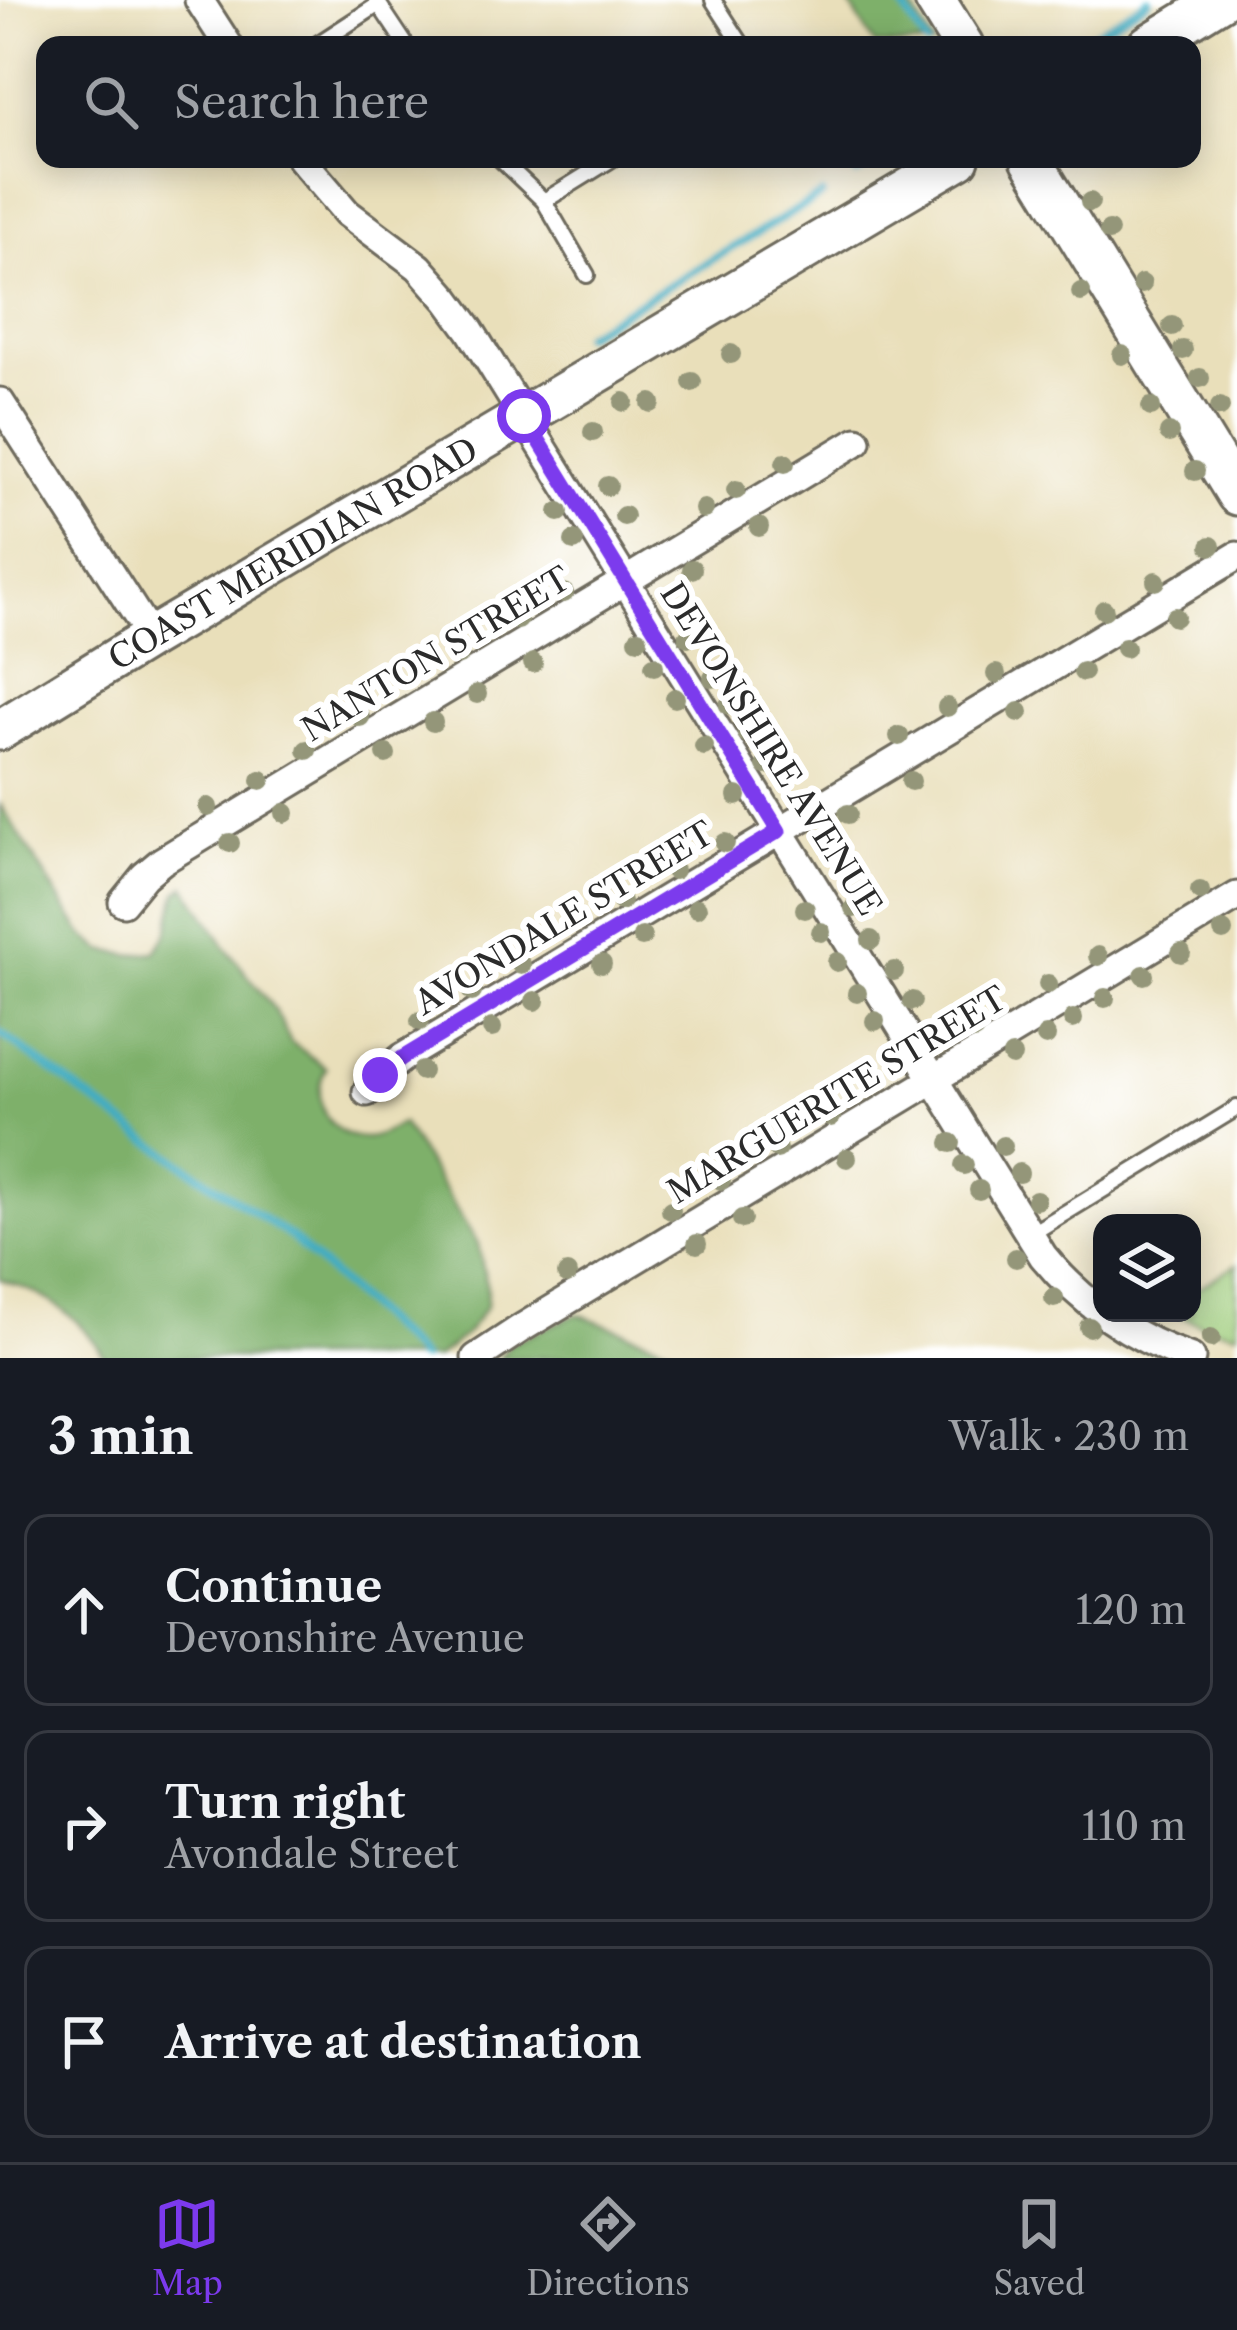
<!DOCTYPE html>
<html lang="en">
<head>
<meta charset="utf-8">
<style>
	:root { --surface:#171b24; --page:#20242c; --text:#f1f3f6; --muted:#9ea1a6; --line:#363941; --accent:#7c3aed }
	body { margin:0; font-family:"Libre Caslon Text",serif; background:var(--page); color:var(--text) }
	.controls { position:absolute; right:36px; bottom:36px; display:grid; overflow:hidden; border-radius:24px; box-shadow:0 6px 30px #0003 }
	.controls button { width:108px; height:108px; display:grid; place-items:center; padding:0; border:0; border-bottom:3px solid var(--line); background:var(--surface); color:var(--text); font:60px sans-serif }
	.stop { position:absolute; width:36px; height:36px; margin:-27px; border:9px solid #7c3aed; border-radius:50%; background:#fff }
	.stop.end { background:#7c3aed; border-color:#fff; box-shadow:0 3px 12px #0008 }
	.list { margin:0; padding:0; list-style:none }
	h2 { display:flex; justify-content:space-between; align-items:center; height:156px; margin:0; padding:0 48px; font-size:51px }
	h2 small { font-size:39px; font-weight:400; color:var(--muted) }
	.list li { display:grid; grid-template-columns:78px 1fr auto; gap:36px; align-items:center; box-sizing:border-box; height:192px; margin:0 24px 24px; padding:0 24px; border:3px solid var(--line); border-radius:24px }
	.list b { display:block; font-size:45px; white-space:nowrap }
	.list p { margin:0; font-size:39px; white-space:nowrap; color:var(--muted) }
	.list em { font-size:39px; font-style:normal; color:var(--muted) }
	.icon { flex:none; width:66px; height:66px; fill:none; stroke:currentColor; stroke-width:2; stroke-linecap:round; stroke-linejoin:round }
	.map { position:relative; flex:none; width:1237px; height:1358px; overflow:hidden }
	.search { position:absolute; background:var(--surface); box-shadow:0 6px 30px #0003; left:36px; right:36px; top:36px; height:132px; display:flex; align-items:center; gap:30px; box-sizing:border-box; padding:0 42px; border-radius:24px; color:var(--muted); font-size:45px }
	.sheet { height:804px; background:var(--surface) }
	nav { display:flex; justify-content:space-around; align-items:center; box-sizing:border-box; height:168px; border-top:3px solid var(--line); background:var(--surface); font-size:33px; color:var(--muted) }
	nav a { display:grid; justify-items:center; gap:6px }
	nav .on { color:var(--accent) }
	.map>svg:first-child { display:block }
</style>
</head>
<body>
<div class="map">
<svg width="1237" height="1358" viewBox="0 0 1237 1358">
	<rect width="100%" height="100%" fill="#fff"/>
	<filter id="ink" filterUnits="userSpaceOnUse"><feTurbulence type="fractalNoise" baseFrequency=".00833" numOctaves="2"/><feDisplacementMap in="SourceGraphic" scale="24" xChannelSelector="R" yChannelSelector="G"/><feConvolveMatrix kernelMatrix="1 2 1 2 8 2 1 2 1" color-interpolation-filters="sRGB"/></filter>
	<filter id="wash" filterUnits="userSpaceOnUse"><feTurbulence type="fractalNoise" baseFrequency=".004" numOctaves="4" result="noise"/><feDisplacementMap in="SourceGraphic" scale="48" xChannelSelector="R" yChannelSelector="G"/><feGaussianBlur stdDeviation="2.7" result="paint"/><feColorMatrix in="noise" values="0 0 0 0 0 0 0 0 0 0 0 0 0 0 0 0 0 1.4 0 .05"/><feComposite in="paint" operator="in"/></filter>
	<g filter="url(#wash)">
		<rect width="100%" height="100%" fill="#e9dfba"/>
		<polygon fill="#9ecc7a" stroke="#647c52" stroke-width="3" points="1237,1264 1237,1333 1203,1325 1174,1313 1192,1313 1192,1292"/>
		<g fill="#7eb06a" stroke="#546e4a" stroke-width="3">
			<polygon points="847,0 908,0 934,45 875,45"/>
			<path d="M0 804 82 934 103 950 130 955 155 952 168 932 177 892 186 886 227 949 275 1010 291 1042 326 1068C309 1099 329 1139 366 1138 379 1137 391 1130 402 1123L478 1244 487 1288 486 1307 465 1335 436 1358H105C83 1317 44 1293 0 1279Z"/>
			<polygon points="578,1314 697,1358 499,1358 512,1342"/>
		</g>
		<g fill="none" stroke-linecap="round" stroke-linejoin="round">
			<g stroke="#43adc2" stroke-width="8">
				<polyline points="899,0 927,45"/>
				<polyline points="1076,45 1149,0"/>
				<polyline points="857,173 881,159"/>
				<polyline points="584,335 822,195"/>
				<polyline points="0,1033 139,1134 292,1238 421,1358"/>
			</g>
		</g>
	</g>
	<g filter="url(#ink)">
		<g fill="none" stroke-linecap="round" stroke-linejoin="round">
			<defs>
				<g id="lane">
					<polyline points="376,0 406,45"/>
					<polyline points="713,0 742,45"/>
					<polyline points="316,45 379,4"/>
					<polyline points="500,159 544,201 587,275"/>
					<polyline points="544,201 612,159"/>
					<polyline points="1029,1235 1237,1108"/>
				</g>
				<g id="street">
					<polyline points="199,0 228,45"/>
					<path d="M301 159 347 213 419 267 448 300 470 330 1043 1256C1083 1305 1132 1338 1191 1358"/>
					<polyline points="0,402 151,637"/>
					<polyline points="123,902 144,876 162,861 857,441"/>
					<polyline points="367,1092 380,1075 402,1058 1237,556"/>
					<polyline points="476,1358 520,1329 1237,896"/>
				</g>
				<g id="secondary">
					<polyline points="935,0 963,45"/>
					<polyline points="1148,45 1221,0"/>
					<polyline points="1031,159 1237,495"/>
					<path id="s1" d="M0 730 151 637 959 159"/>
				</g>
			</defs>
			<use href="#lane" stroke="#6e6a5d" stroke-width="20"/>
			<use href="#street" stroke="#6e6a5d" stroke-width="33"/>
			<use href="#secondary" stroke="#6e6a5d" stroke-width="45"/>
			<use href="#lane" stroke="#fff" stroke-width="14"/>
			<use href="#street" stroke="#fff" stroke-width="27"/>
			<use href="#secondary" stroke="#fff" stroke-width="39"/>
		</g>
		<g fill="#949679">
			<circle cx="1090" cy="202" r="10"/>
			<circle cx="1109" cy="231" r="10"/>
			<circle cx="1142" cy="284" r="10"/>
			<circle cx="1081" cy="292" r="10"/>
			<circle cx="1172" cy="326" r="10"/>
			<circle cx="1183" cy="350" r="10"/>
			<circle cx="731" cy="354" r="10"/>
			<circle cx="1122" cy="355" r="10"/>
			<circle cx="1200" cy="378" r="10"/>
			<circle cx="692" cy="382" r="10"/>
			<circle cx="624" cy="402" r="10"/>
			<circle cx="651" cy="403" r="10"/>
			<circle cx="1151" cy="407" r="10"/>
			<circle cx="1220" cy="407" r="10"/>
			<circle cx="593" cy="432" r="10"/>
			<circle cx="1169" cy="433" r="10"/>
			<circle cx="785" cy="463" r="10"/>
			<circle cx="1195" cy="471" r="10"/>
			<circle cx="608" cy="486" r="10"/>
			<circle cx="736" cy="490" r="10"/>
			<circle cx="704" cy="509" r="10"/>
			<circle cx="559" cy="512" r="10"/>
			<circle cx="624" cy="516" r="10"/>
			<circle cx="759" cy="527" r="10"/>
			<circle cx="574" cy="541" r="10"/>
			<circle cx="1211" cy="546" r="10"/>
			<circle cx="692" cy="569" r="10"/>
			<circle cx="1156" cy="581" r="10"/>
			<circle cx="564" cy="593" r="10"/>
			<circle cx="1104" cy="610" r="10"/>
			<circle cx="1175" cy="617" r="10"/>
			<circle cx="518" cy="620" r="10"/>
			<circle cx="688" cy="637" r="10"/>
			<circle cx="638" cy="639" r="10"/>
			<circle cx="1125" cy="648" r="10"/>
			<circle cx="459" cy="655" r="10"/>
			<circle cx="533" cy="663" r="10"/>
			<circle cx="654" cy="666" r="10"/>
			<circle cx="1083" cy="672" r="10"/>
			<circle cx="996" cy="674" r="10"/>
			<circle cx="713" cy="678" r="10"/>
			<circle cx="477" cy="694" r="10"/>
			<circle cx="675" cy="698" r="10"/>
			<circle cx="729" cy="705" r="10"/>
			<circle cx="947" cy="707" r="10"/>
			<circle cx="1019" cy="712" r="10"/>
			<circle cx="360" cy="717" r="10"/>
			<circle cx="433" cy="722" r="10"/>
			<circle cx="747" cy="733" r="10"/>
			<circle cx="899" cy="736" r="10"/>
			<circle cx="704" cy="746" r="10"/>
			<circle cx="307" cy="750" r="10"/>
			<circle cx="386" cy="754" r="10"/>
			<circle cx="766" cy="765" r="10"/>
			<circle cx="261" cy="780" r="10"/>
			<circle cx="911" cy="781" r="10"/>
			<circle cx="737" cy="796" r="10"/>
			<circle cx="208" cy="807" r="10"/>
			<circle cx="285" cy="813" r="10"/>
			<circle cx="848" cy="814" r="10"/>
			<circle cx="230" cy="843" r="10"/>
			<circle cx="725" cy="843" r="10"/>
			<circle cx="674" cy="870" r="10"/>
			<circle cx="1200" cy="891" r="10"/>
			<circle cx="621" cy="901" r="10"/>
			<circle cx="697" cy="908" r="10"/>
			<circle cx="854" cy="908" r="10"/>
			<circle cx="805" cy="909" r="10"/>
			<circle cx="1223" cy="931" r="10"/>
			<circle cx="821" cy="932" r="10"/>
			<circle cx="642" cy="937" r="10"/>
			<circle cx="871" cy="940" r="10"/>
			<circle cx="1181" cy="953" r="10"/>
			<circle cx="1098" cy="956" r="10"/>
			<circle cx="837" cy="962" r="10"/>
			<circle cx="602" cy="964" r="10"/>
			<circle cx="521" cy="965" r="10"/>
			<circle cx="894" cy="971" r="10"/>
			<circle cx="1144" cy="975" r="10"/>
			<circle cx="1048" cy="984" r="10"/>
			<circle cx="472" cy="992" r="10"/>
			<circle cx="857" cy="993" r="10"/>
			<circle cx="1105" cy="998" r="10"/>
			<circle cx="535" cy="1001" r="10"/>
			<circle cx="912" cy="1001" r="10"/>
			<circle cx="1073" cy="1019" r="10"/>
			<circle cx="420" cy="1021" r="10"/>
			<circle cx="875" cy="1021" r="10"/>
			<circle cx="492" cy="1028" r="10"/>
			<circle cx="974" cy="1030" r="10"/>
			<circle cx="1046" cy="1036" r="10"/>
			<circle cx="1012" cy="1056" r="10"/>
			<circle cx="422" cy="1071" r="10"/>
			<circle cx="831" cy="1117" r="10"/>
			<circle cx="951" cy="1143" r="10"/>
			<circle cx="1003" cy="1146" r="10"/>
			<circle cx="777" cy="1149" r="10"/>
			<circle cx="847" cy="1158" r="10"/>
			<circle cx="964" cy="1165" r="10"/>
			<circle cx="1019" cy="1173" r="10"/>
			<circle cx="721" cy="1180" r="10"/>
			<circle cx="979" cy="1190" r="10"/>
			<circle cx="1036" cy="1200" r="10"/>
			<circle cx="671" cy="1210" r="10"/>
			<circle cx="742" cy="1219" r="10"/>
			<circle cx="697" cy="1244" r="10"/>
			<circle cx="1016" cy="1258" r="10"/>
			<circle cx="567" cy="1274" r="10"/>
			<circle cx="1054" cy="1298" r="10"/>
			<circle cx="1089" cy="1327" r="10"/>
			<circle cx="1211" cy="1338" r="10"/>
		</g>
	</g>
	<g fill="none" stroke-linecap="round" stroke-linejoin="round" filter="url(#ink)">
		<polyline stroke="#7c3aed" stroke-width="15" points="380,1075 402,1058 779,831 524,416"/>
	</g>
	<g text-anchor="middle" dominant-baseline="central" stroke-width="12" stroke-linejoin="round" paint-order="stroke">
		<g font-size="33" fill="#2b2b2b" stroke="#fff">
			<text stroke="none"><textPath href="#s1" startOffset="342">COAST MERIDIAN ROAD</textPath></text>
			<text transform="translate(436 654) rotate(-31)">NANTON STREET</text>
			<text transform="translate(771 749) rotate(58)">DEVONSHIRE AVENUE</text>
			<text transform="translate(564 918) rotate(-31)">AVONDALE STREET</text>
			<text transform="translate(837 1095) rotate(-31)">MARGUERITE STREET</text>
		</g>
	</g>
</svg>
<div class="controls">
<button><svg class="icon" aria-label="layers" viewBox="0 0 24 24"><path d="M12 4l9 5-9 5-9-5zM3 14l9 5 9-5"/></svg></button>
</div>
<div class="stop" style="left:524px;top:416px"></div>
<div class="stop end" style="left:380px;top:1075px"></div>
<div class="search"><svg class="icon" aria-label="search" viewBox="0 0 24 24"><circle cx="10" cy="10" r="6"/><path d="M15 15l6 6"/></svg>Search here</div>
</div>
<section class="sheet">
<h2>3 min<small>Walk · 230 m</small></h2>
<ul class="list">
<li><svg class="icon" aria-label="ahead" viewBox="0 0 24 24"><path d="M12 20V5M6 11l6-6 6 6"/></svg><div><b>Continue</b><p>Devonshire Avenue</p></div><em>120 m</em></li>
<li><svg class="icon" aria-label="right" viewBox="0 0 24 24"><path d="M7 20v-9h11M14 6l5 5-5 5"/></svg><div><b>Turn right</b><p>Avondale Street</p></div><em>110 m</em></li>
<li><svg class="icon" aria-label="arrive" viewBox="0 0 24 24"><path d="M6 21V4h12l-3 4 3 4H6"/></svg><div><b>Arrive at destination</b></div></li>
</ul>
</section>
<nav>
<a class="on"><svg class="icon" aria-label="map" viewBox="0 0 24 24"><path d="M3 6l6-2 6 2 6-2v14l-6 2-6-2-6 2zM9 4v14M15 6v14"/></svg>Map</a>
<a><svg class="icon" aria-label="directions" viewBox="0 0 24 24"><path d="M12 3l9 9-9 9-9-9zM9 14v-3h6M13 9l2 2-2 2"/></svg>Directions</a>
<a><svg class="icon" aria-label="saved" viewBox="0 0 24 24"><path d="M7 4h10v16l-5-4-5 4z"/></svg>Saved</a>
</nav>
</body>
</html>
